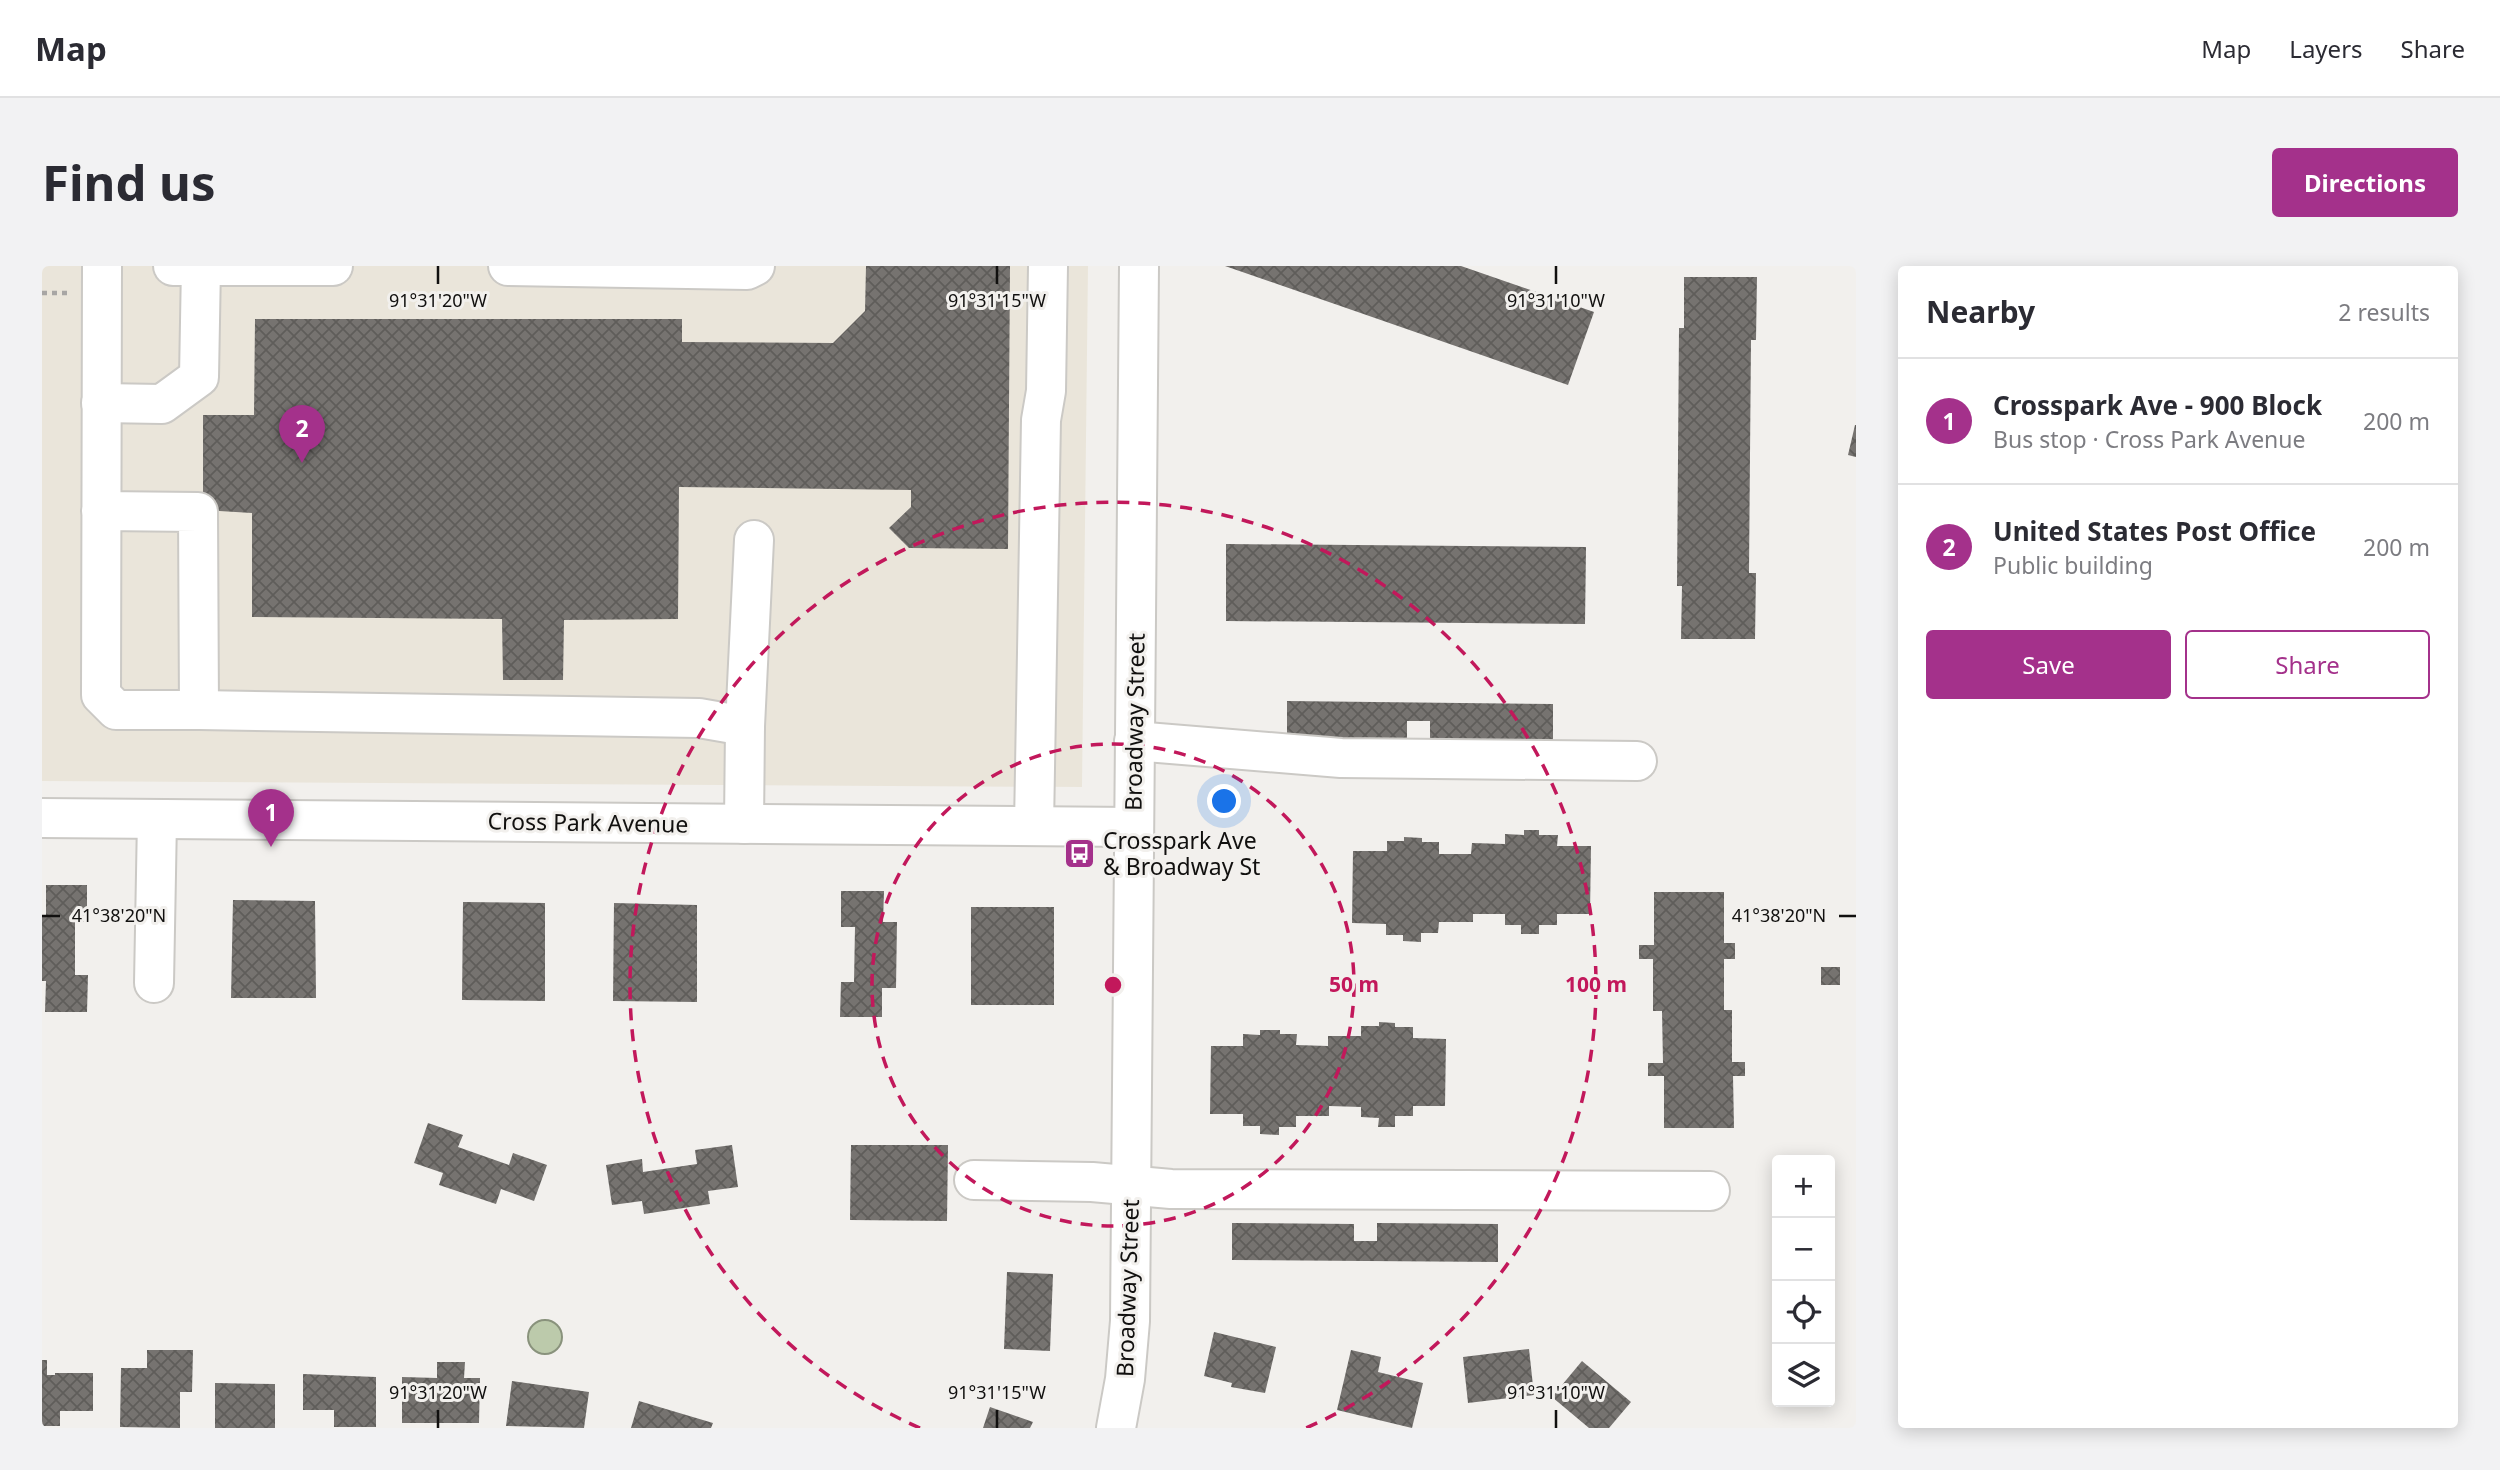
<!DOCTYPE html>
<html lang="en">
<head>
<meta charset="utf-8">
<style>
	:root { --surface:#fff; --page:#f2f2f3; --text:#2b2b33; --muted:#7c7c81; --line:#e1e1e2; --accent:#a4318b }
	body { margin:0; font-family:"Noto Sans",sans-serif; background:var(--page); color:var(--text) }
	.controls { position:absolute; right:21px; bottom:21px; display:grid; overflow:hidden; border-radius:7px; box-shadow:0 4px 18px #0003 }
	.controls button { width:63px; height:63px; display:grid; place-items:center; padding:0; border:0; border-bottom:2px solid var(--line); background:var(--surface); color:var(--text); font:35px sans-serif }
	.you { position:absolute; left:1183px; top:536px; width:24px; height:24px; margin:-18px; border:5px solid #fff; border-radius:50%; background:#1a73e8; box-shadow:0 0 0 10px #1a73e833 }
	.badge { display:grid; place-items:center; width:46px; height:46px; border-radius:50%; background:var(--accent); color:#fff; font-size:23px; font-weight:700 }
	.pin { position:absolute; translate:-50% -58px; filter:drop-shadow(0 2px 4px #0008) }
	.pin::after { content:''; position:absolute; top:37px; width:24px; height:21px; background:inherit; clip-path:polygon(0 0,100% 0,50% 100%) }
	.list { margin:0; padding:0; list-style:none }
	h2 { display:flex; justify-content:space-between; align-items:center; height:91px; margin:0; padding:0 28px; font-size:30px }
	h2 small { font-size:23px; font-weight:400; color:var(--muted) }
	.list li { display:grid; grid-template-columns:46px 1fr auto; gap:21px; align-items:center; box-sizing:border-box; height:126px; padding:0 28px; border-top:2px solid var(--line) }
	.list b { display:block; font-size:26px; white-space:nowrap }
	.list p { margin:0; font-size:23px; white-space:nowrap; color:var(--muted) }
	.list em { font-size:23px; font-style:normal; color:var(--muted) }
	.actions { display:flex; gap:14px; padding:21px 28px }
	.actions a { flex:1; padding:16px 0; border:2px solid var(--accent); border-radius:7px; text-align:center; font-size:24px; color:var(--accent) }
	.actions .main { background:var(--accent); color:#fff }
	.icon { flex:none; width:38px; height:38px; fill:none; stroke:currentColor; stroke-width:2; stroke-linecap:round; stroke-linejoin:round }
	.map { position:relative; flex:none; width:1814px; height:1162px; overflow:hidden; border-radius:7px }
	header { display:flex; align-items:center; gap:42px; box-sizing:border-box; height:98px; padding:0 35px; background:var(--surface); border-bottom:2px solid var(--line) }
	header strong { font-size:33px }
	nav { display:flex; gap:38px; margin-inline-start:auto; font-size:24px }
	.intro { display:flex; align-items:center; justify-content:space-between; box-sizing:border-box; height:168px; padding:0 42px }
	h1 { margin:0; font-size:49px }
	.button { padding:18px 32px; border-radius:7px; background:var(--accent); color:#fff; font-size:24px; font-weight:700 }
	main { display:flex; gap:42px; padding:0 42px }
	aside { flex:1; background:var(--surface); border-radius:7px; box-shadow:0 4px 18px #0003 }
	.map>svg:first-child { display:block }
</style>
</head>
<body>
<header>
<strong>Map</strong>
<nav><a>Map</a><a>Layers</a><a>Share</a></nav>
</header>
<div class="intro"><h1>Find us</h1><a class="button">Directions</a></div>
<main>
<div class="map">
<svg width="1814" height="1162" viewBox="0 0 1814 1162">
	<defs>
		<pattern id="building-cross-hatch" width="8" height="8" patternUnits="userSpaceOnUse" patternTransform="scale(1.75)"><rect width="8" height="8" fill="#767370"/><path d="M0 0l8 8M0 8l8-8" fill="none" stroke="#5f5d5a"/></pattern>
	</defs>
	<rect width="100%" height="100%" fill="#f2f0ed"/>
	<polygon fill="#eae5da" points="0,0 1046,0 1040,521 0,515"/>
	<circle fill="#bccaab" stroke="#89927c" stroke-width="2" cx="503" cy="1071" r="17"/>
	<g fill="url(#building-cross-hatch)">
		<polygon points="824,0 968,0 966,283 867,282 847,262 869,241 869,224 637,221 636,353 522,354 521,414 461,414 460,353 210,351 210,247 161,244 161,149 212,149 213,53 640,53 640,76 791,77 823,45"/>
		<polygon points="1183,0 1419,0 1552,46 1526,119"/>
		<polygon points="1642,11 1715,11 1714,74 1709,74 1707,307 1714,307 1713,373 1639,373 1640,320 1635,320 1637,62 1642,62"/>
		<polygon points="1813,159 1814,159 1814,191 1806,189"/>
		<polygon points="1184,278 1544,281 1543,358 1184,355"/>
		<polygon points="1245,435 1511,438 1511,474 1388,473 1388,455 1365,455 1365,473 1245,472"/>
		<polygon points="1482,564 1497,564 1497,569 1516,569 1515,580 1549,580 1548,648 1515,648 1515,659 1497,659 1497,668 1479,668 1479,659 1463,659 1463,648 1431,648 1431,656 1397,656 1396,667 1379,667 1379,676 1361,675 1361,669 1344,669 1344,658 1310,657 1311,585 1345,585 1345,575 1362,575 1362,571 1380,572 1380,576 1397,576 1397,588 1429,588 1430,577 1463,578 1463,568 1482,569"/>
		<polygon points="4,619 45,619 45,656 33,656 33,709 46,709 45,746 3,746 4,715 0,715 0,649 4,649"/>
		<polygon points="799,625 842,625 841,656 855,656 854,722 840,722 840,751 798,751 799,716 812,716 813,661 799,661"/>
		<polygon points="1612,626 1682,626 1682,677 1693,677 1693,693 1682,693 1682,744 1690,744 1690,796 1703,796 1703,810 1691,810 1692,862 1622,862 1622,810 1606,810 1606,797 1621,797 1620,745 1611,745 1611,693 1597,693 1597,679 1612,679"/>
		<polygon points="191,634 273,635 274,732 189,732"/>
		<polygon points="421,636 503,637 503,735 420,734"/>
		<polygon points="572,637 655,639 655,736 571,735"/>
		<rect x="929" y="641" width="83" height="98"/>
		<rect x="1779" y="701" width="19" height="18"/>
		<polygon points="1337,756 1353,757 1353,761 1371,761 1371,772 1404,773 1403,840 1371,840 1371,850 1353,850 1353,861 1336,861 1337,852 1319,851 1319,841 1287,840 1287,850 1254,850 1254,861 1237,861 1237,869 1218,868 1218,860 1201,860 1201,848 1168,848 1169,780 1201,780 1201,768 1218,769 1218,764 1238,764 1238,768 1255,768 1254,779 1286,780 1286,770 1319,770 1319,760 1337,760"/>
		<polygon points="386,857 421,869 416,881 467,899 471,887 505,899 492,935 459,923 454,938 397,919 401,907 372,897"/>
		<polygon points="690,879 696,921 666,925 668,938 602,948 600,935 570,939 564,899 600,893 601,906 655,898 653,884"/>
		<polygon points="809,879 906,879 905,955 808,954"/>
		<polygon points="1190,957 1312,958 1312,975 1335,975 1335,957 1456,958 1456,996 1190,994"/>
		<polygon points="965,1006 1011,1008 1008,1085 962,1083"/>
		<polygon points="1172,1066 1234,1081 1223,1127 1189,1121 1190,1117 1162,1110"/>
		<polygon points="1487,1083 1492,1129 1426,1137 1421,1091"/>
		<polygon points="105,1084 151,1084 150,1126 138,1126 138,1162 78,1161 79,1102 105,1102"/>
		<polygon points="1309,1084 1339,1091 1336,1106 1381,1117 1370,1162 1295,1144"/>
		<polygon points="0,1094 5,1094 5,1109 13,1109 13,1107 51,1107 51,1145 18,1145 18,1160 0,1160"/>
		<polygon points="1540,1095 1589,1136 1567,1162 1547,1162 1510,1131"/>
		<polygon points="395,1096 423,1096 422,1112 438,1112 437,1157 360,1157 360,1111 395,1112"/>
		<polygon points="261,1108 334,1111 334,1161 292,1161 292,1144 261,1144"/>
		<polygon points="470,1115 547,1126 542,1162 464,1160"/>
		<polygon points="173,1117 233,1118 233,1162 173,1162"/>
		<polygon points="597,1135 671,1157 669,1162 589,1162"/>
		<polygon points="948,1141 991,1156 988,1162 941,1162"/>
	</g>
	<g fill="none" stroke-linecap="round" stroke-linejoin="round">
		<defs>
			<g id="minor">
				<polyline points="131,0 291,0"/>
				<polyline points="466,0 705,4 713,0"/>
				<polyline points="59,137 120,138 157,111 159,0"/>
				<path d="M59 245 156 246 157 444H74L59 429C59 286 60 143 60 0"/>
				<polyline points="157,444 657,452 703,460 702,558"/>
				<polyline points="703,460 712,274"/>
				<polyline points="1092,475 1299,492 1595,495"/>
				<polyline points="0,552 1091,561"/>
				<polyline points="992,560 999,154 1004,125 1006,0"/>
				<polyline points="112,717 115,553"/>
				<polyline points="932,914 1050,916 1129,923 1668,925"/>
				<polyline points="1074,1162 1083,1113 1088,1055 1097,0"/>
			</g>
		</defs>
		<use href="#minor" stroke="#cbc9c5" stroke-width="42"/>
		<polyline stroke="#a8a6a4" stroke-width="4.5" stroke-dasharray="5 5" stroke-linecap="butt" points="0,27 27,27"/>
		<use href="#minor" stroke="#fff" stroke-width="38"/>
	</g>
	<path fill="none" stroke="#11100f" stroke-width="2.5" d="M396 0V18M955 0V18M1514 0V18M0 650H18M1797 650H1814M396 1144V1162M955 1144V1162M1514 1144V1162"/>
	<g fill="none" stroke="#c2185b" stroke-width="3.5" stroke-dasharray="12 9">
		<circle cx="1071" cy="719" r="241"/>
		<path d="M878 1162A483 483 0 1 1 1264 1162"/>
	</g>
	<defs>
		<symbol id="bus-square" viewBox="-11 -11 22 22"><rect x="-9" y="-9" width="18" height="18" rx="4" fill="#a4318b" stroke="#f2f0ed"/><path d="M-5-6H5V4H4V6H2V4H-2V6H-4V4H-5ZM-3.5-4V0h7V-4ZM-3.5 1.2v1.5H-2V1.2ZM2 1.2v1.5H3.5V1.2Z" fill="#fff"/></symbol>
	</defs>
	<g fill-rule="evenodd">
		<use href="#bus-square" x="1020" y="570" width="35" height="35"/>
	</g>
	<g text-anchor="middle" dominant-baseline="central" stroke-width="6" stroke-linejoin="round" paint-order="stroke">
		<g font-size="23" fill="#11100f" stroke="#f2f0ed">
			<text transform="translate(1092 456) rotate(-89)">Broadway Street</text>
			<text transform="translate(546 556) rotate(1)">Cross Park Avenue</text>
			<text transform="translate(1085 1022) rotate(-88)">Broadway Street</text>
		</g>
		<g font-size="23" fill="#11100f" stroke="#f2f0ed" text-anchor="start">
			<text x="1061" y="574">Crosspark Ave<tspan x="1061" dy="26">&amp; Broadway St</tspan></text>
		</g>
	</g>
	<g font-size="18" text-anchor="middle" fill="#11100f" stroke="#f2f0ed" stroke-width="6" stroke-linejoin="round" paint-order="stroke">
		<text x="396" y="41">91°31'20"W</text>
		<text x="955" y="41">91°31'15"W</text>
		<text x="1514" y="41">91°31'10"W</text>
		<text x="77" y="656">41°38'20"N</text>
		<text x="1737" y="656">41°38'20"N</text>
		<text x="396" y="1133">91°31'20"W</text>
		<text x="955" y="1133">91°31'15"W</text>
		<text x="1514" y="1133">91°31'10"W</text>
	</g>
	<circle cx="1071" cy="719" r="10" fill="#c2185b" stroke="#f2f0ed" stroke-width="3.5"/>
	<g font-size="21" text-anchor="middle" font-weight="bold" fill="#c2185b" stroke="#f2f0ed" stroke-width="6" stroke-linejoin="round" paint-order="stroke">
		<text x="1312" y="726">50 m</text>
		<text x="1554" y="726">100 m</text>
	</g>
</svg>
<div class="controls">
<button>+</button>
<button>−</button>
<button><svg class="icon" aria-label="locate" viewBox="0 0 24 24"><circle cx="12" cy="12" r="6"/><path d="M12 2v4M12 18v4M2 12h4M18 12h4"/></svg></button>
<button><svg class="icon" aria-label="layers" viewBox="0 0 24 24"><path d="M12 4l9 5-9 5-9-5zM3 14l9 5 9-5"/></svg></button>
</div>
<div class="you"></div>
<div class="pin badge" style="left:229px;top:581px">1</div>
<div class="pin badge" style="left:260px;top:197px">2</div>
</div>
<aside>
<h2>Nearby<small>2 results</small></h2>
<ul class="list">
<li><span class="badge">1</span><div><b>Crosspark Ave - 900 Block</b><p>Bus stop · Cross Park Avenue</p></div><em>200 m</em></li>
<li><span class="badge">2</span><div><b>United States Post Office</b><p>Public building</p></div><em>200 m</em></li>
</ul>
<div class="actions"><a class="main">Save</a><a>Share</a></div>
</aside>
</main>
</body>
</html>
